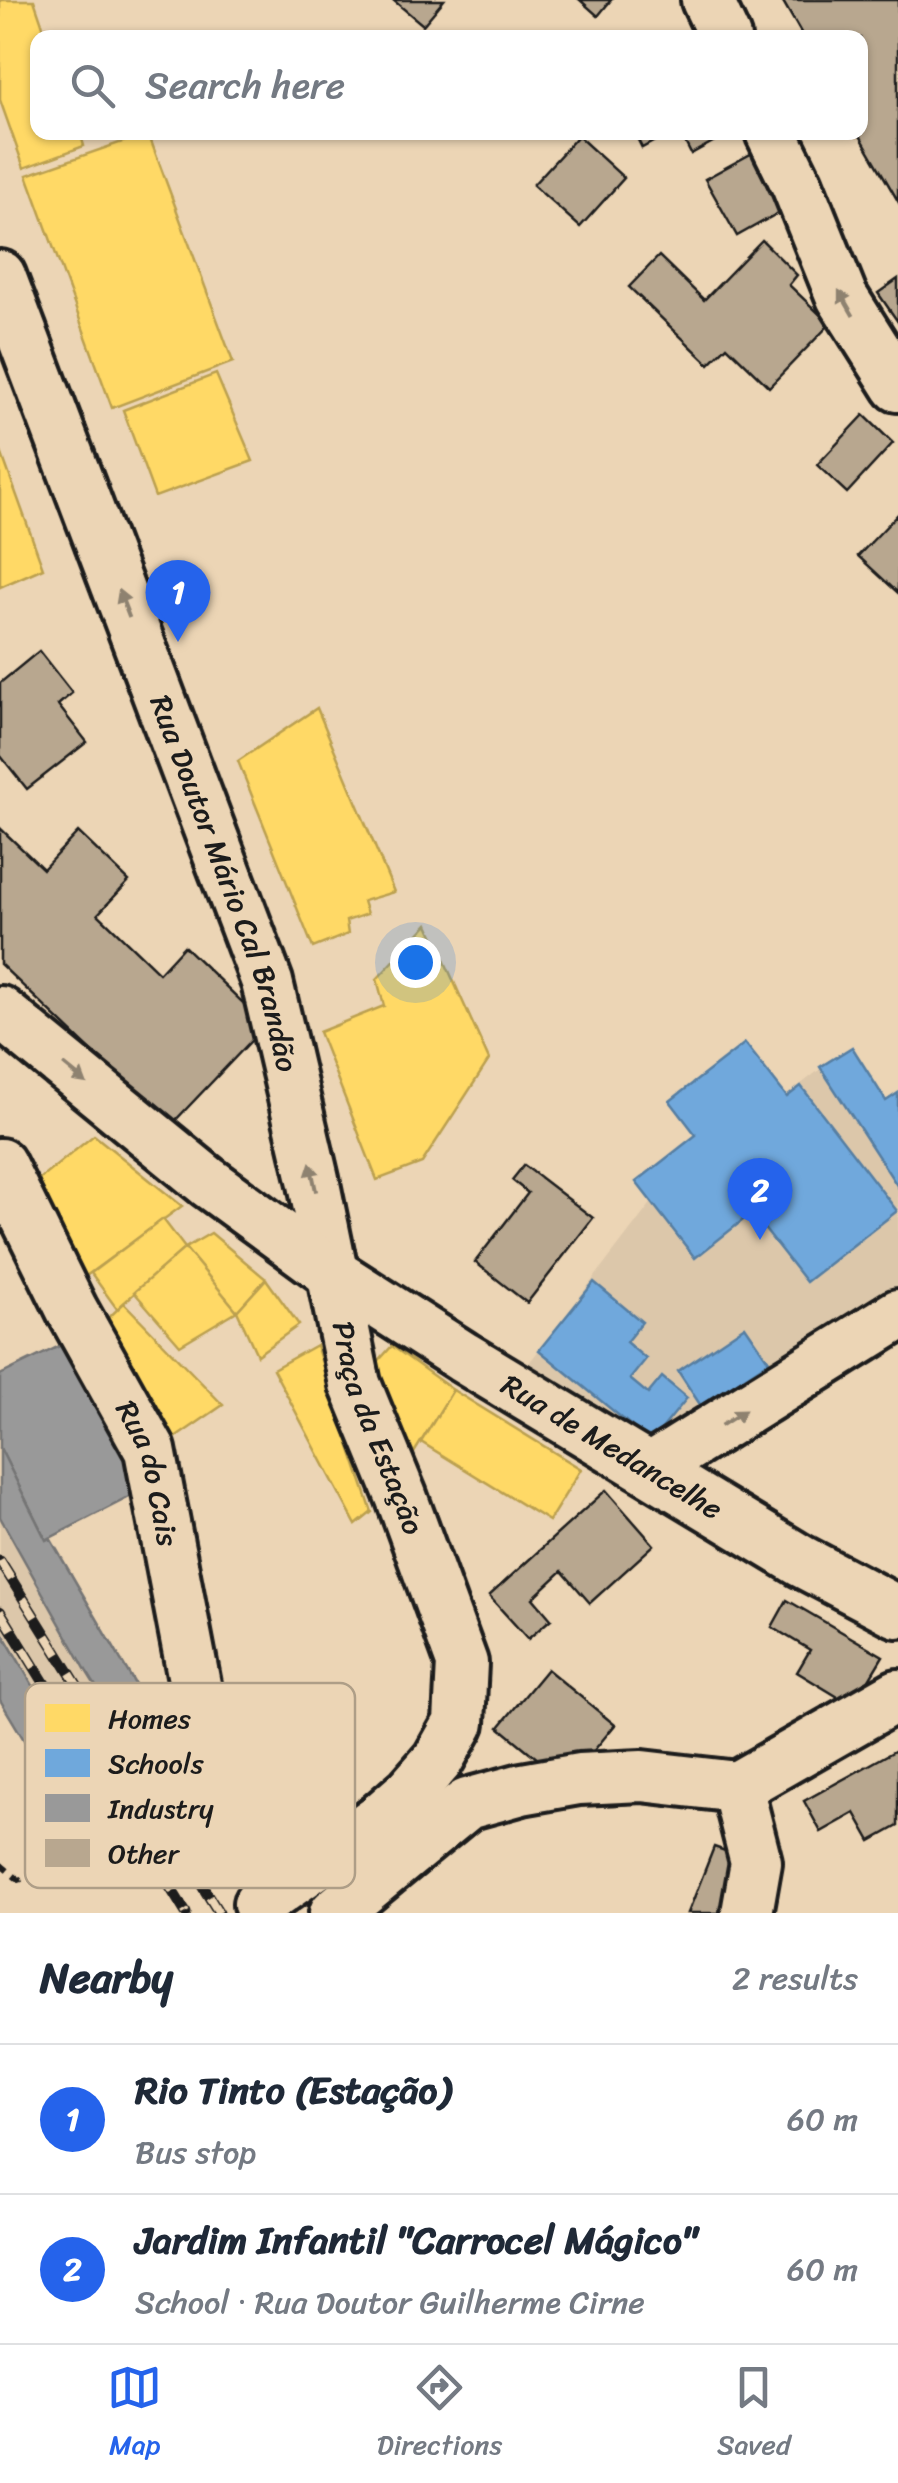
<!DOCTYPE html>
<html lang="en">
<head>
<meta charset="utf-8">
<style>
	:root { --surface:#fff; --page:#f2f2f3; --text:#1f2937; --muted:#747a83; --line:#e0e1e3; --accent:#2563eb }
	body { margin:0; font-family:Sriracha,sans-serif; background:var(--page); color:var(--text) }
	.you { position:absolute; left:415px; top:962px; width:35px; height:35px; margin:-25px; border:8px solid #fff; border-radius:50%; background:#1a73e8; box-shadow:0 0 0 15px #1a73e833 }
	.badge { display:grid; place-items:center; width:65px; height:65px; border-radius:50%; background:var(--accent); color:#fff; font-size:32px; font-weight:700 }
	.pin { position:absolute; translate:-50% -82px; filter:drop-shadow(0 2px 5px #0008) }
	.pin::after { content:''; position:absolute; top:52px; width:35px; height:30px; background:inherit; clip-path:polygon(0 0,100% 0,50% 100%) }
	.list { margin:0; padding:0; list-style:none }
	h2 { display:flex; justify-content:space-between; align-items:center; height:130px; margin:0; padding:0 40px; font-size:42px }
	h2 small { font-size:32px; font-weight:400; color:var(--muted) }
	.list li { display:grid; grid-template-columns:65px 1fr auto; gap:30px; align-items:center; box-sizing:border-box; height:150px; padding:0 40px; border-top:2px solid var(--line) }
	.list b { display:block; font-size:38px; white-space:nowrap }
	.list p { margin:0; font-size:32px; white-space:nowrap; color:var(--muted) }
	.list em { font-size:32px; font-style:normal; color:var(--muted) }
	.icon { flex:none; width:55px; height:55px; fill:none; stroke:currentColor; stroke-width:2; stroke-linecap:round; stroke-linejoin:round }
	.map { position:relative; flex:none; width:898px; height:1913px; overflow:hidden }
	.search { position:absolute; background:var(--surface); box-shadow:0 2px 8px #0004; left:30px; right:30px; top:30px; height:110px; display:flex; align-items:center; gap:25px; box-sizing:border-box; padding:0 35px; border-radius:20px; color:var(--muted); font-size:38px }
	.sheet { height:430px; background:var(--surface) }
	nav { display:flex; justify-content:space-around; align-items:center; box-sizing:border-box; height:140px; border-top:2px solid var(--line); background:var(--surface); font-size:28px; color:var(--muted) }
	nav a { display:grid; justify-items:center; gap:5px }
	nav .on { color:var(--accent) }
	.map>svg:first-child { display:block }
</style>
</head>
<body>
<div class="map">
<svg width="898" height="1913" viewBox="0 0 898 1913">
	<rect width="100%" height="100%" fill="#ecd5b5"/>
	<filter id="ink" filterUnits="userSpaceOnUse"><feTurbulence type="fractalNoise" baseFrequency=".01" numOctaves="2"/><feDisplacementMap in="SourceGraphic" scale="20" xChannelSelector="R" yChannelSelector="G"/><feConvolveMatrix kernelMatrix="1 2 1 2 8 2 1 2 1" color-interpolation-filters="sRGB"/></filter>
	<g filter="url(#ink)">
		<g fill="#dcc7aa">
			<polygon points="844,1051 898,1131 898,1288 654,1433 622,1431 526,1367 659,1193"/>
			<polygon points="0,1448 116,1655 192,1782 89,1848 0,1700"/>
		</g>
		<g fill="#ffd966" stroke="#bba050" stroke-width="2.5">
			<polygon points="0,0 34,0 47,38 38,38 38,132 80,132 84,146 24,168 0,100"/>
			<polygon points="148,133 233,362 112,408 27,175"/>
			<polygon points="216,374 253,461 155,497 123,410"/>
			<polygon points="0,449 43,568 0,587"/>
			<polygon points="317,708 394,892 363,901 367,914 346,921 348,934 313,948 238,761"/>
			<polygon points="428,924 489,1060 422,1163 377,1180 319,1032 384,1006 377,979"/>
			<polygon points="94,1135 182,1206 75,1284 25,1191"/>
			<polygon points="163,1219 185,1248 117,1309 91,1273"/>
			<polygon points="211,1233 266,1279 237,1311 185,1248"/>
			<polygon points="185,1248 237,1311 180,1345 134,1292"/>
			<polygon points="266,1279 299,1325 257,1355 237,1311"/>
			<polygon points="124,1303 223,1405 162,1447 99,1327"/>
			<polygon points="316,1345 372,1512 356,1525 273,1369"/>
			<polygon points="392,1346 453,1390 414,1453 373,1367"/>
			<polygon points="453,1390 581,1469 549,1521 421,1442"/>
		</g>
		<g fill="#6fa8dc" stroke="#567ea2" stroke-width="2.5">
			<polygon points="745,1043 787,1097 801,1086 897,1211 806,1282 752,1213 695,1258 636,1182 696,1135 670,1101"/>
			<polygon points="852,1047 886,1101 898,1093 898,1187 820,1067"/>
			<polygon points="594,1282 642,1322 626,1342 646,1359 630,1379 648,1394 662,1377 687,1398 651,1442 539,1350"/>
			<polygon points="745,1326 769,1361 701,1406 678,1371"/>
		</g>
		<g fill="#999" stroke="#747474" stroke-width="2.5">
			<polygon points="70,1341 143,1490 46,1540 0,1448 0,1375"/>
			<polygon points="0,1448 46,1540 50,1538 192,1782 166,1799 87,1672 0,1517"/>
			<polygon points="0,1629 117,1830 89,1848 0,1700"/>
		</g>
		<g fill="#b8a78f" stroke="#1c1c1c" stroke-width="2.5">
			<polygon points="393,0 444,0 423,25"/>
			<polygon points="580,0 611,0 598,16"/>
			<polygon points="782,0 898,0 898,201 858,132 860,38 804,38"/>
			<polygon points="634,132 671,132 642,148"/>
			<polygon points="680,132 731,132 691,154"/>
			<polygon points="578,136 624,178 580,227 533,185"/>
			<polygon points="758,150 789,207 737,236 705,179"/>
			<polygon points="762,240 797,275 789,285 830,324 769,387 727,346 709,364 629,287 659,256 704,300"/>
			<polygon points="898,279 898,322 878,293"/>
			<polygon points="864,415 893,443 847,493 817,465"/>
			<polygon points="898,514 898,593 858,556"/>
			<polygon points="39,651 72,693 58,705 87,742 27,789 0,755 0,683"/>
			<polygon points="0,828 43,869 78,832 129,881 98,914 159,973 184,946 266,1025 170,1126 0,964"/>
			<polygon points="524,1165 593,1218 527,1303 475,1262 528,1193 512,1180"/>
			<polygon points="606,1490 654,1545 590,1603 562,1571 533,1598 551,1619 528,1639 489,1596"/>
			<polygon points="787,1600 883,1656 853,1706 797,1672 810,1650 772,1627"/>
			<polygon points="547,1669 615,1725 567,1783 499,1727"/>
			<polygon points="898,1749 898,1826 871,1841 855,1813 821,1832 804,1801"/>
			<polygon points="714,1847 756,1862 736,1913 688,1913"/>
		</g>
		<g fill="none" stroke-linecap="round" stroke-linejoin="round">
			<defs>
				<g id="minor">
					<polyline points="707,0 725,38"/>
					<polyline points="771,132 797,185 842,297 898,386"/>
					<path id="s1" d="M0 276 267 982 313 1179 355 1384 401 1496 462 1663 459 1723 438 1760 411 1791 379 1819 259 1904"/>
					<path id="s2" d="M0 1012 208 1182 332 1273 463 1357 801 1561 898 1612"/>
					<path id="s3" d="M0 1164 72 1310 150 1450 219 1810"/>
					<polyline points="650,1469 898,1315"/>
					<polyline points="335,1913 467,1804 522,1789 579,1779 642,1776 737,1787"/>
					<polyline points="747,1913 756,1862 737,1787 898,1695"/>
				</g>
			</defs>
			<use href="#minor" stroke="#1c1c1c" stroke-width="58"/>
			<polyline stroke="#1c1c1c" stroke-width="6" stroke-dasharray="10 8" stroke-linecap="butt" points="0,1864 19,1880 110,1846 105,1838"/>
			<use href="#minor" stroke="#ecd5b5" stroke-width="50"/>
			<defs>
				<g id="rail">
					<polyline points="0,1561 219,1913"/>
					<polyline points="0,1611 186,1913"/>
				</g>
			</defs>
			<use href="#rail" stroke="#1c1c1c" stroke-width="11"/>
			<use href="#rail" stroke="#ecd5b5" stroke-width="8" stroke-dasharray="22" stroke-linecap="butt"/>
		</g>
		<defs><path id="oneway-solid" d="M-6-.8H1V-3.2L6.5 0L1 3.2V.8H-6Z" transform="scale(2.5)"/></defs>
		<g fill="#8e8270">
			<use href="#oneway-solid" transform="translate(846 303) rotate(-120)"/>
			<use href="#oneway-solid" transform="translate(124 604) rotate(-111)"/>
			<use href="#oneway-solid" transform="translate(75 1074) rotate(39)"/>
			<use href="#oneway-solid" transform="translate(313 1177) rotate(-102)"/>
			<use href="#oneway-solid" transform="translate(733 1418) rotate(-32)"/>
		</g>
	</g>
	<g text-anchor="middle" dominant-baseline="central" stroke-width="10" stroke-linejoin="round" paint-order="stroke">
		<g font-size="30" fill="#1c1c1c" stroke="#ecd5b5">
			<text stroke="none"><textPath href="#s1" startOffset="648">Rua Doutor Mário Cal Brandão</textPath></text>
			<text stroke="none"><textPath href="#s1" startOffset="1215">Praça da Estação</textPath></text>
			<text stroke="none"><textPath href="#s2" startOffset="752">Rua de Medancelhe</textPath></text>
			<text stroke="none"><textPath href="#s3" startOffset="345">Rua do Cais</textPath></text>
		</g>
	</g>
	<rect x="25" y="1683" width="330" height="205" rx="15" fill="#ecd5b5" stroke="#ae9e87" stroke-width="2.5"/>
	<rect x="45" y="1704" width="45" height="28" fill="#ffd966"/>
	<rect x="45" y="1749" width="45" height="28" fill="#6fa8dc"/>
	<rect x="45" y="1794" width="45" height="28" fill="#999"/>
	<rect x="45" y="1839" width="45" height="28" fill="#b8a78f"/>
	<g font-size="28" fill="#1c1c1c">
		<text x="108" y="1728">Homes</text>
		<text x="108" y="1773">Schools</text>
		<text x="108" y="1818">Industry</text>
		<text x="108" y="1863">Other</text>
	</g>
</svg>
<div class="you"></div>
<div class="pin badge" style="left:178px;top:642px">1</div>
<div class="pin badge" style="left:760px;top:1240px">2</div>
<div class="search"><svg class="icon" aria-label="search" viewBox="0 0 24 24"><circle cx="10" cy="10" r="6"/><path d="M15 15l6 6"/></svg>Search here</div>
</div>
<section class="sheet">
<h2>Nearby<small>2 results</small></h2>
<ul class="list">
<li><span class="badge">1</span><div><b>Rio Tinto (Estação)</b><p>Bus stop</p></div><em>60 m</em></li>
<li><span class="badge">2</span><div><b>Jardim Infantil &quot;Carrocel Mágico&quot;</b><p>School · Rua Doutor Guilherme Cirne</p></div><em>60 m</em></li>
</ul>
</section>
<nav>
<a class="on"><svg class="icon" aria-label="map" viewBox="0 0 24 24"><path d="M3 6l6-2 6 2 6-2v14l-6 2-6-2-6 2zM9 4v14M15 6v14"/></svg>Map</a>
<a><svg class="icon" aria-label="directions" viewBox="0 0 24 24"><path d="M12 3l9 9-9 9-9-9zM9 14v-3h6M13 9l2 2-2 2"/></svg>Directions</a>
<a><svg class="icon" aria-label="saved" viewBox="0 0 24 24"><path d="M7 4h10v16l-5-4-5 4z"/></svg>Saved</a>
</nav>
</body>
</html>
